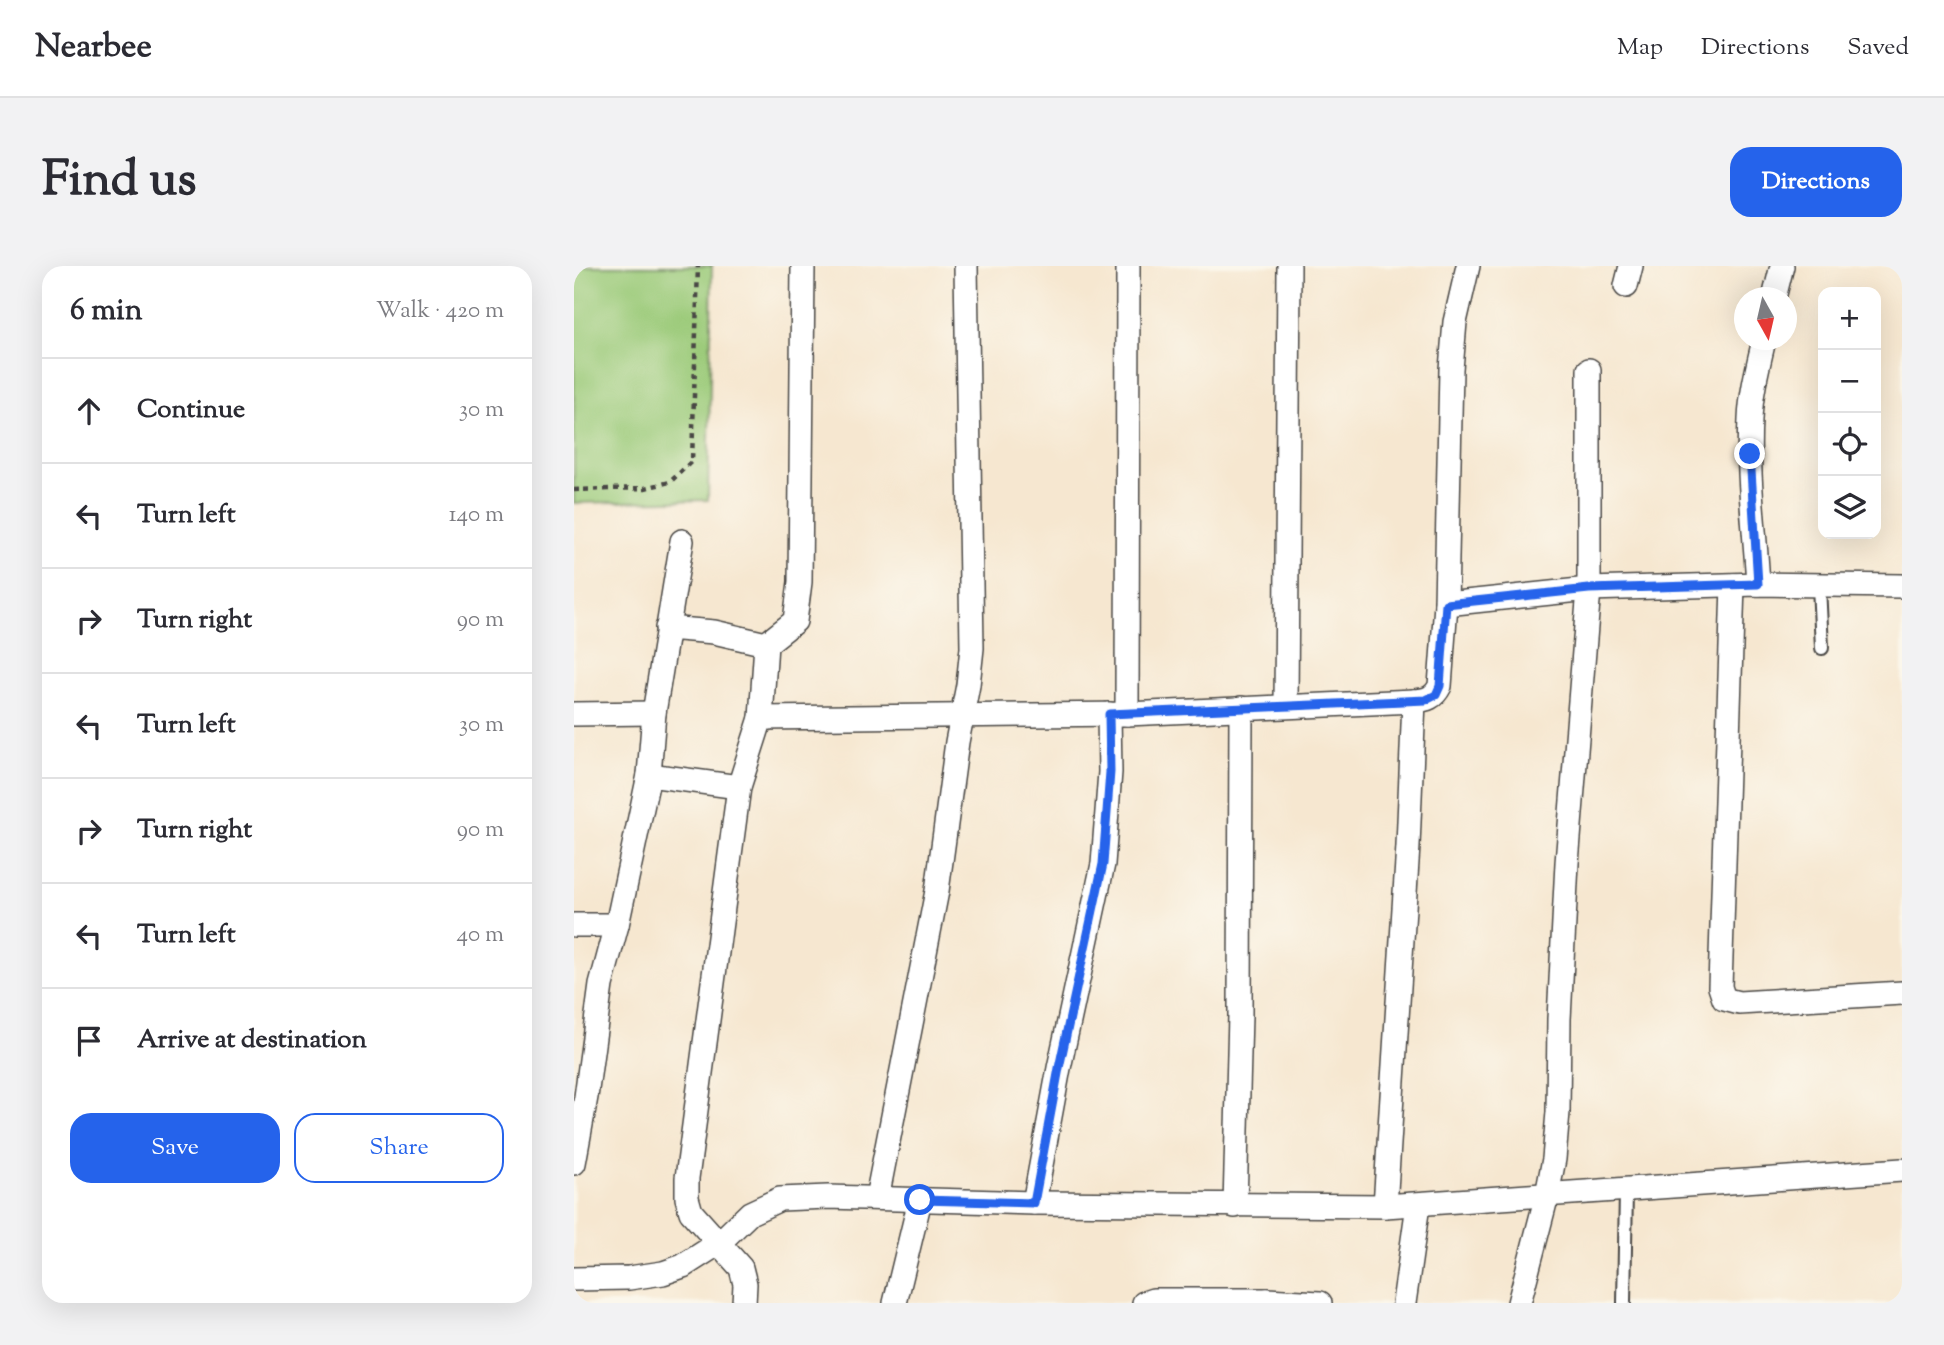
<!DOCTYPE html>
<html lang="en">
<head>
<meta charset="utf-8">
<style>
	:root { --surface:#fff; --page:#f2f2f3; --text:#2b2b33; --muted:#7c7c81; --line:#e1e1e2; --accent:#2563eb }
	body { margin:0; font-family:"Sorts Mill Goudy",serif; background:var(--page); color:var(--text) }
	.controls { position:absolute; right:21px; top:21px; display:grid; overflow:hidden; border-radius:14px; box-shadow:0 7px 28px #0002 }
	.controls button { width:63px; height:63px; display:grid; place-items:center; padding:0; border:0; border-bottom:2px solid var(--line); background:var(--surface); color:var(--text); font:35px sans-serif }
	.compass { position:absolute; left:1160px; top:21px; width:63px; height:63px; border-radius:50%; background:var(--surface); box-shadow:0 7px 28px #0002; rotate:172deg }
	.stop { position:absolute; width:21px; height:21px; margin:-16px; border:5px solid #2563eb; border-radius:50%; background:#fff }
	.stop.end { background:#2563eb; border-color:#fff; box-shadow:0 2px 7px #0008 }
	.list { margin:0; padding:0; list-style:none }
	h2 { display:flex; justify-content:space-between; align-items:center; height:91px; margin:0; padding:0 28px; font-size:30px }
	h2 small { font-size:23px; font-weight:400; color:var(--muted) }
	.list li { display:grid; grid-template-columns:46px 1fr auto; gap:21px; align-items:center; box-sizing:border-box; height:105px; padding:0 28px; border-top:2px solid var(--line) }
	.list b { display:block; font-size:26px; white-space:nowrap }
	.list em { font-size:23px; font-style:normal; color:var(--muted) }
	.actions { display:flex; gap:14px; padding:21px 28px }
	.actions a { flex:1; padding:16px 0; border:2px solid var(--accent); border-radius:21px; text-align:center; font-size:24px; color:var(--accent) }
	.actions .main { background:var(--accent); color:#fff }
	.icon { flex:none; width:38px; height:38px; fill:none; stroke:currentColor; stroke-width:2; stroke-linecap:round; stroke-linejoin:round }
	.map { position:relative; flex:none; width:1328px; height:1037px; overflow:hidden; border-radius:21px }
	header { display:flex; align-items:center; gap:42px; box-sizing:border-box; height:98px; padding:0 35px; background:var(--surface); border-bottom:2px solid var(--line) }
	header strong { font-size:33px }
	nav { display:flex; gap:38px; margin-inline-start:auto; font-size:24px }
	.intro { display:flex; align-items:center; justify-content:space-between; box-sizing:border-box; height:168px; padding:0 42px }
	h1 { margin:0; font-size:49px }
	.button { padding:18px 32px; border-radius:21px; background:var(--accent); color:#fff; font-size:24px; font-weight:700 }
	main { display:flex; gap:42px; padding:0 42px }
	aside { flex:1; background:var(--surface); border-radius:21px; box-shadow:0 7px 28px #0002 }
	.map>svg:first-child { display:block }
</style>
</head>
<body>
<header>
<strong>Nearbee</strong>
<nav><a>Map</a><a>Directions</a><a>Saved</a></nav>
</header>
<div class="intro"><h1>Find us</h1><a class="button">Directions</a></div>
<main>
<aside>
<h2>6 min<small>Walk · 420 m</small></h2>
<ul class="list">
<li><svg class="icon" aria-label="ahead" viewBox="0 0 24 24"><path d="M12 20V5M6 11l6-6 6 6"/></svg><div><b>Continue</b></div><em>30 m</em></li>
<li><svg class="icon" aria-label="left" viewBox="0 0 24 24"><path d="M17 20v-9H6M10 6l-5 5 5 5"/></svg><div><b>Turn left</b></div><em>140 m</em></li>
<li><svg class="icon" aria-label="right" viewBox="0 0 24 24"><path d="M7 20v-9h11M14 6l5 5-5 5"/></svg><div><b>Turn right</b></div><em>90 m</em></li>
<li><svg class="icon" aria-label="left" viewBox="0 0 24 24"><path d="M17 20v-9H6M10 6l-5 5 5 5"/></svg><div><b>Turn left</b></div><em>30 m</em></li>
<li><svg class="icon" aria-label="right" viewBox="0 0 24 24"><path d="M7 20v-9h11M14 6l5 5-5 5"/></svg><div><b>Turn right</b></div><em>90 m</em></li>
<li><svg class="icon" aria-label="left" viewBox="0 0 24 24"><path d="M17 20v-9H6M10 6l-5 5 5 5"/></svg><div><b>Turn left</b></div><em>40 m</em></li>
<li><svg class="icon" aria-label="arrive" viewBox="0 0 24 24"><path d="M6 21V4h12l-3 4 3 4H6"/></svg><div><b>Arrive at destination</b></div></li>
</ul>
<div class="actions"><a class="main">Save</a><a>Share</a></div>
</aside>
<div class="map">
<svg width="1328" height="1037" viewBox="0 0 1328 1037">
	<rect width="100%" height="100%" fill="#fbf7ec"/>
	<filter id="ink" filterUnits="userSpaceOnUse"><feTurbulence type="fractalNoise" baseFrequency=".0143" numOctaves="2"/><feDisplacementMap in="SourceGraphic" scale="14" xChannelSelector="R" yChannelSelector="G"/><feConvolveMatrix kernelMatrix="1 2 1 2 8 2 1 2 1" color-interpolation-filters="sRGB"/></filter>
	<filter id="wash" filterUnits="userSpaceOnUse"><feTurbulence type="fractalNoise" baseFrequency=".00686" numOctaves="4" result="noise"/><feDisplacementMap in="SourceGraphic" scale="28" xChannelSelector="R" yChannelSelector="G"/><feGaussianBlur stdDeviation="1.57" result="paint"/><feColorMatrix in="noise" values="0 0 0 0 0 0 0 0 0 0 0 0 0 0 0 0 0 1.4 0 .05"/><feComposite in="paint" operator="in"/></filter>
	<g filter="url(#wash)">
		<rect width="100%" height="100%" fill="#f6e7d0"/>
		<polygon fill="#9ccb7a" stroke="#647b52" stroke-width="2" points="0,0 138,0 134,234 0,237"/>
	</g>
	<g filter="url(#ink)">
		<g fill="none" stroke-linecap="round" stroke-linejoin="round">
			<defs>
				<g id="service">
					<polyline points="1245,320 1248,382"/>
					<polyline points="1050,1037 1052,925"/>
				</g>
				<g id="minor">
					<polyline points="1052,20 1057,0"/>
					<polyline points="1200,32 1208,0"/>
					<path d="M1184 318C1181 264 1173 208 1176 154 1177 127 1184 100 1190 74"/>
					<polyline points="1159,319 1146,721 1150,733 1165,737 1328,727"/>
					<polyline points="872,338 1015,323 1184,318 1328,320"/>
					<polyline points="93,362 140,366 192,378"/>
					<polyline points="712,440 715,0"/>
					<polyline points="0,448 80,447"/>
					<polyline points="553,448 554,0"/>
					<polyline points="187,452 553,448 840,435"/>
					<polyline points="75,509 165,521"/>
					<polyline points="0,659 43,659"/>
					<polyline points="0,897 12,831 27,719 43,659 75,509 80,447 108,275"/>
					<polyline points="303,932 363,625 383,476 394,419 398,382 392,0"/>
					<polyline points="460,937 485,802 529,598 536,506 535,448"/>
					<polyline points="661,940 666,749 667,442"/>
					<path d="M811 940 834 580 840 435C853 434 860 432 866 420L872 338 877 103 881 56 894 0"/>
					<polyline points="0,1013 55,1012 89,1007 109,1000 145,977 176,947 206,933 254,931 460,937 811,940 1328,904"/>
					<polyline points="170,1037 171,1018 167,1002 117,946 113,932 113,912 165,521 187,452 192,378 221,355 226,316 229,0"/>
					<polyline points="321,1037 346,934"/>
					<polyline points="570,1037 579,1034 693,1034"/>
					<polyline points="692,1037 693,1034 746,1037"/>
					<polyline points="830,1037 844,939"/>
					<polyline points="945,1037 973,929 980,893 984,846 985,753 993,597 1015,323 1015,104"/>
				</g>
			</defs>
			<use href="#service" stroke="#494744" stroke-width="16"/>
			<use href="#minor" stroke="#494744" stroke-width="26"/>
			<polyline stroke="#494744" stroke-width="4.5" stroke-dasharray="5 5" stroke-linecap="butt" points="0,224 71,222 96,216 118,195 124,0"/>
			<use href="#service" stroke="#fff" stroke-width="12"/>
			<use href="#minor" stroke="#fff" stroke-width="23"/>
		</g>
	</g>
	<g fill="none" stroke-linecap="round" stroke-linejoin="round" filter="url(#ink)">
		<polyline stroke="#2563eb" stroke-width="9" points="346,934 460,937 485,802 529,598 536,506 535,448 852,434 862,429 866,420 872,338 1015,323 1184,318 1176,188"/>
	</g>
</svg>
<div class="controls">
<button>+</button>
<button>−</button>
<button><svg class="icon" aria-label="locate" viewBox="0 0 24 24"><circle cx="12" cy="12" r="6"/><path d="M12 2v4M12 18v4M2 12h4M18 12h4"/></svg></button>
<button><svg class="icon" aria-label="layers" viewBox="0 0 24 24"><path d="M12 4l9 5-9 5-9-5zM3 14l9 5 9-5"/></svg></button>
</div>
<svg class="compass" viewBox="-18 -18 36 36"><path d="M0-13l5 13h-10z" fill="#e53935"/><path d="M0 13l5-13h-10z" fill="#7c7c81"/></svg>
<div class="stop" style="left:346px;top:934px"></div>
<div class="stop end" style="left:1176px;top:188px"></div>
</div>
</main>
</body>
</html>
